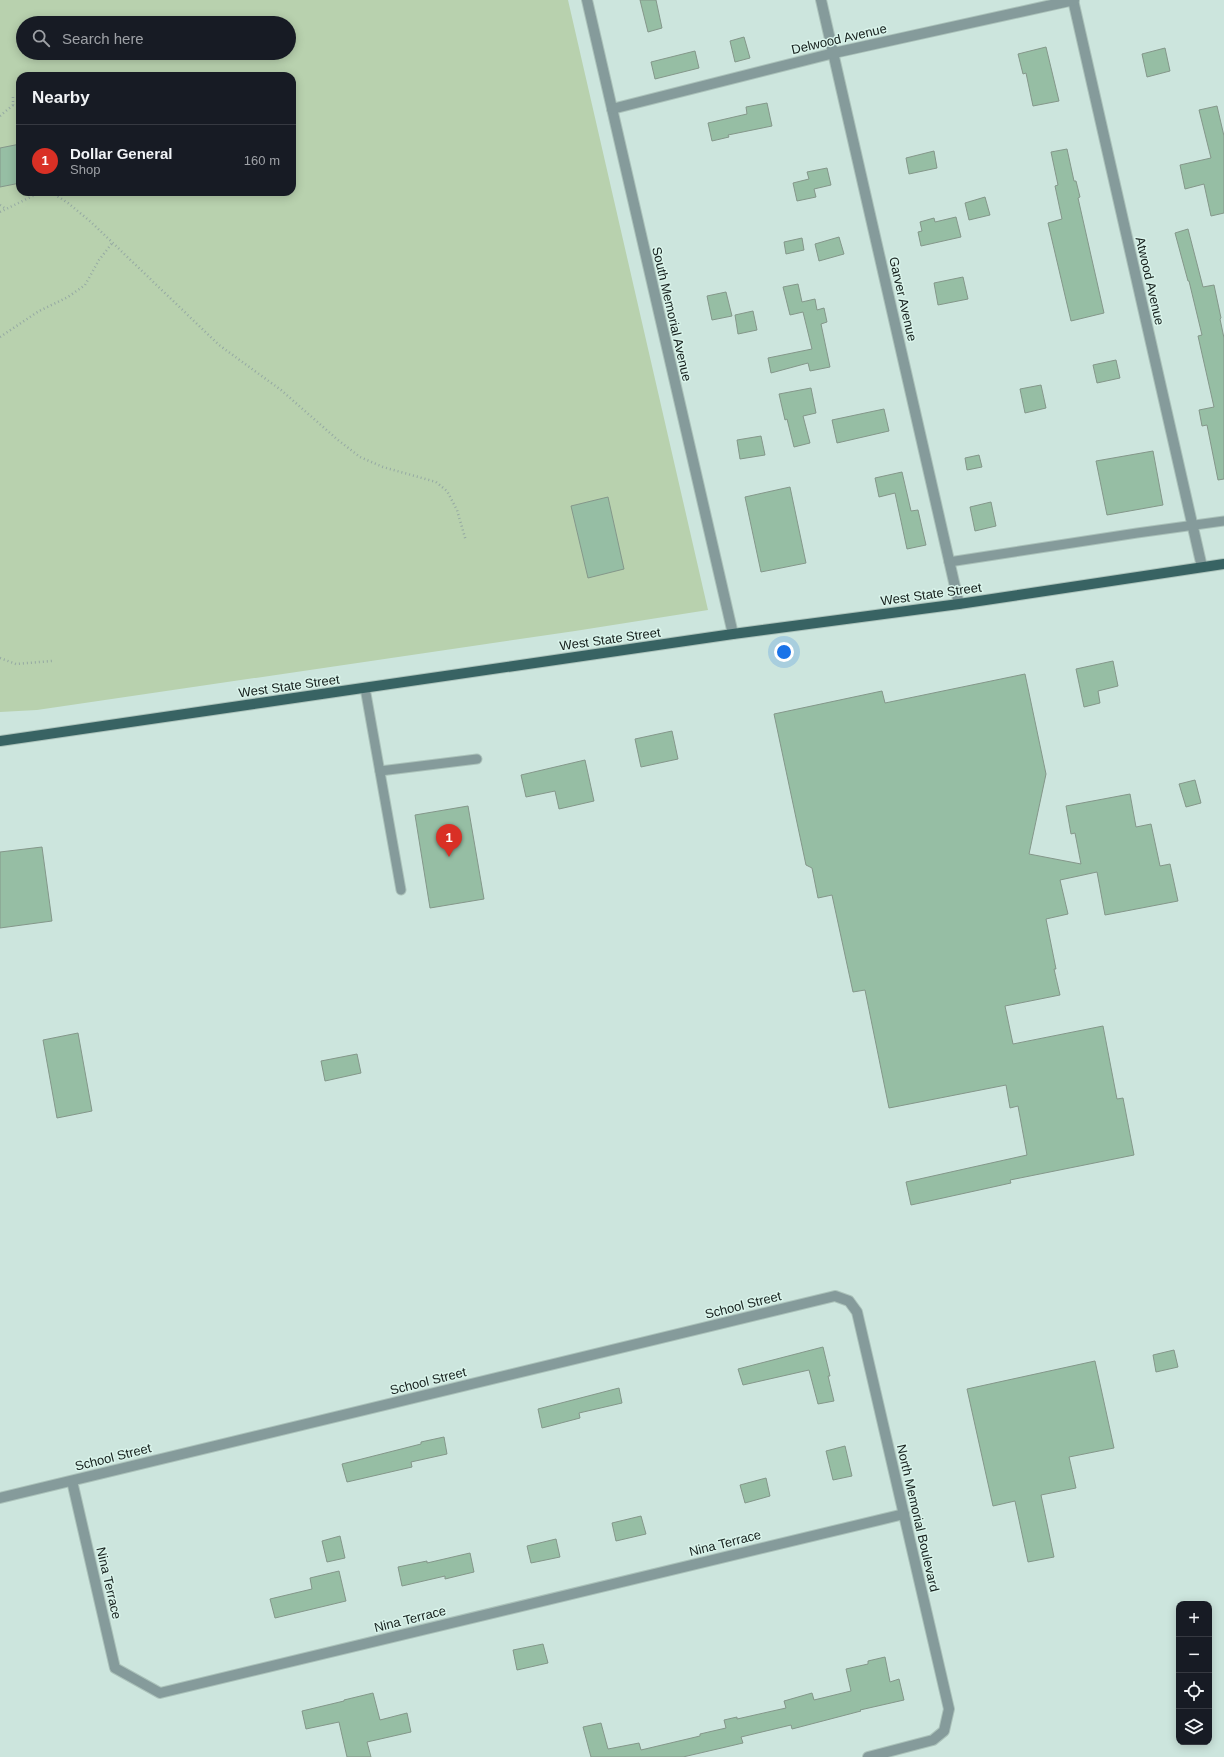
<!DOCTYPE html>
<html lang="en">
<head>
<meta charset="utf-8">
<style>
	:root { --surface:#171b24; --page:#242831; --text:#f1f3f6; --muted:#9ea1a6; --line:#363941; --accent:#d93025 }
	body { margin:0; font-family:Helvetica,sans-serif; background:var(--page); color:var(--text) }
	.controls { position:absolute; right:12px; bottom:12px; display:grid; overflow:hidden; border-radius:8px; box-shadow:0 2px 10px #0003 }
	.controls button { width:36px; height:36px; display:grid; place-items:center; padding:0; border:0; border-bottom:1px solid var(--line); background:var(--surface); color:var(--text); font:20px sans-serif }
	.you { position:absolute; left:784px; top:652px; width:14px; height:14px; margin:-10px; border:3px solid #fff; border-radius:50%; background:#1a73e8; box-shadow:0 0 0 6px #1a73e833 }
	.badge { display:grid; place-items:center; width:26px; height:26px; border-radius:50%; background:var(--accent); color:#fff; font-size:13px; font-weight:700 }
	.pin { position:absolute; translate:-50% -33px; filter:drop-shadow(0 1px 2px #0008) }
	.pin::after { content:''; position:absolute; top:21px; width:14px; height:12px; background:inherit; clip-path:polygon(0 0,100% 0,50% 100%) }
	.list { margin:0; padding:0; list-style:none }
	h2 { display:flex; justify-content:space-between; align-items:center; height:52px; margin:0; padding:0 16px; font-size:17px }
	h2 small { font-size:13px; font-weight:400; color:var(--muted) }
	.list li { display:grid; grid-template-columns:26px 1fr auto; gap:12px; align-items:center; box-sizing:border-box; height:72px; padding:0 16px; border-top:1px solid var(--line) }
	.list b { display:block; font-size:15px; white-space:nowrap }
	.list p { margin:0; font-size:13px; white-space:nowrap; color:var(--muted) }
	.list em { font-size:13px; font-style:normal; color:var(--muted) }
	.icon { flex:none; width:22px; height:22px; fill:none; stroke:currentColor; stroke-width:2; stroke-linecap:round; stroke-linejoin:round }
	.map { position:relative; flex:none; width:1224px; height:1757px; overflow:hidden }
	.search { position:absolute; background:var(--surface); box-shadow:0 2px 10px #0003; left:16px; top:16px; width:280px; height:44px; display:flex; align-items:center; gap:10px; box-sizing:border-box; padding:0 14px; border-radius:22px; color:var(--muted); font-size:15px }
	.panel { position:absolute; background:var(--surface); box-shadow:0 2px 10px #0003; left:16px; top:72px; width:280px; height:124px; border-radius:12px }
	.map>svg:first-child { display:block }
</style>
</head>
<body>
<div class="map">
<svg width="1224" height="1757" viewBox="0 0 1224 1757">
	<rect width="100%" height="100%" fill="#cce5dd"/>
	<path fill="#b8d1ae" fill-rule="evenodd" d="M0 0H568L708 610 575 631 37 710 0 712ZM23 23H289V53H23ZM20 76H292V192H20Z"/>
	<g fill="#96bea4" stroke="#84978a">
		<polygon points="640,0 656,0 662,28 648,32"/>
		<polygon points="744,37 750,58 735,62 730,41"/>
		<polygon points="1046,47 1059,101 1033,106 1026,73 1023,74 1018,54"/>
		<polygon points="1165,48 1170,71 1147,77 1142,54"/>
		<polygon points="695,51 699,68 655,79 651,62"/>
		<polygon points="767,103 772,126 728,135 729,137 712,141 708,123 747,114 746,107"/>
		<polygon points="1217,106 1224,136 1224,213 1211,216 1204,184 1185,189 1180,165 1211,158 1199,110"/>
		<polygon points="20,144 20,183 0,187 0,148"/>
		<polygon points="1067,149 1074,181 1076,181 1080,197 1078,198 1104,313 1071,321 1048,223 1062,219 1055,186 1058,185 1051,152"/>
		<polygon points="934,151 937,168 909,174 906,158"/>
		<polygon points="827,168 831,185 814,189 816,197 797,201 793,183 809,179 807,172"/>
		<polygon points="985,197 990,215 969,220 965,203"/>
		<polygon points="956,217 961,237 921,246 918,232 922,231 920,222 934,218 935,222"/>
		<polygon points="1188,229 1203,287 1214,285 1221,318 1220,319 1224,338 1224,479 1218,480 1207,425 1202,426 1199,410 1214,407 1198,336 1202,335 1189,281 1188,281 1175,233"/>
		<polygon points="839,237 844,254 819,261 815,244"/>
		<polygon points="802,238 804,250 786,254 784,242"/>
		<polygon points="963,277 968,299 938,305 934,283"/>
		<polygon points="798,284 802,302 815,299 817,310 824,308 827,322 821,324 830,367 810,371 808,363 771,373 768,358 812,349 803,312 790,315 783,287"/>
		<polygon points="726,292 732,316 712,320 707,296"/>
		<polygon points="753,311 757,330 738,334 735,315"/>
		<polygon points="1116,360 1120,378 1097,383 1093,365"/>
		<polygon points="1041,385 1046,408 1025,413 1020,389"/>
		<polygon points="811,388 816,413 803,416 810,443 794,447 787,419 785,420 779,394"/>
		<polygon points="884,409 889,431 837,443 832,420"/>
		<polygon points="761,436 765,455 740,459 737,440"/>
		<polygon points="1153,451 1163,505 1107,515 1096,461"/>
		<polygon points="979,455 982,467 967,470 965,458"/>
		<polygon points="902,472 911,511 918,510 926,545 907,549 895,493 879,497 875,478"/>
		<polygon points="790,487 806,563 761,572 745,497"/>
		<polygon points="608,497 624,569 588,578 571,506"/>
		<polygon points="991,502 996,526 975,531 970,507"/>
		<polygon points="1113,661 1118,686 1098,691 1100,703 1084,707 1076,669"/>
		<polygon points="1025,674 1046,774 1029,854 1081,864 1075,833 1071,834 1066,806 1130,794 1136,827 1151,824 1160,866 1170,864 1178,901 1105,915 1097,872 1060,880 1068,914 1046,919 1056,969 1054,969 1060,995 1005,1006 1013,1044 1103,1026 1117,1099 1123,1098 1134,1155 1010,1180 1011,1183 911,1205 906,1182 1027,1155 1018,1106 1010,1108 1006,1085 889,1108 865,990 853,992 832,895 818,898 812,868 806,865 774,714 882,691 885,703"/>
		<polygon points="672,731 678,759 641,767 635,739"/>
		<polygon points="585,760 594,801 559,809 555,791 526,797 521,775"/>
		<polygon points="1195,780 1201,803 1186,807 1179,784"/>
		<polygon points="468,806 484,899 430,908 415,815"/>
		<polygon points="42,847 52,921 0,928 0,852"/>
		<polygon points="78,1033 92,1111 57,1118 43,1040"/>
		<polygon points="357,1054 361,1073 325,1081 321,1061"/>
		<polygon points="823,1347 830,1376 828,1376 834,1401 818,1404 809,1370 743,1385 738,1369"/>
		<polygon points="1174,1350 1178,1367 1156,1372 1153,1355"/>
		<polygon points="1095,1361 1114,1448 1069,1457 1076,1488 1041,1495 1054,1557 1028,1562 1015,1501 993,1506 967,1389"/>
		<polygon points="619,1388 622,1403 579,1413 580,1418 542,1428 538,1409"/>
		<polygon points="444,1437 447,1454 411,1462 412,1467 347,1482 342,1464 421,1444 421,1442"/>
		<polygon points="845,1446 852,1476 833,1480 826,1451"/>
		<polygon points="766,1478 770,1496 745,1503 740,1485"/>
		<polygon points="641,1516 646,1534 616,1541 612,1523"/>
		<polygon points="340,1536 345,1558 327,1562 322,1541"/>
		<polygon points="556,1539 560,1557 531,1563 527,1546"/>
		<polygon points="470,1553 474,1572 445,1579 445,1576 402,1586 398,1567 427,1561 427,1563"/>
		<polygon points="339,1571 346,1601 275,1618 270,1599 312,1589 310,1578"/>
		<polygon points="543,1644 548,1663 517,1670 513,1650"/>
		<polygon points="885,1657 890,1682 899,1679 904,1700 860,1710 861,1711 792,1729 791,1725 741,1737 743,1743 683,1757 591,1757 583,1727 601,1723 608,1749 639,1743 641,1750 700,1736 700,1734 726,1728 724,1720 737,1717 737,1719 786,1708 784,1701 812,1693 814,1700 851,1691 846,1669 868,1664 868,1661"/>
		<polygon points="373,1693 380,1720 407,1713 411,1732 367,1742 371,1757 347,1757 339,1722 306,1729 302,1711 344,1701 344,1700"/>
	</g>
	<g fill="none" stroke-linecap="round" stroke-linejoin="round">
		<defs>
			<g id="service">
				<polyline points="949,562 1137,533 1224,521"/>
				<polyline points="365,688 401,890"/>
				<polyline points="380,771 477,759"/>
			</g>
			<g id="minor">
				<polyline points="587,0 733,634"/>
				<polyline points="821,0 959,604"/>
				<polyline points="1073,0 1202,567"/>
				<polyline points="612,109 834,53 1074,0"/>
				<polyline points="72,1481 115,1668 160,1693 904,1514"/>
				<polyline points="0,1498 835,1296 849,1301 857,1312 949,1709 944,1731 933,1740 868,1757"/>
			</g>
			<polyline id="primary" points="0,741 733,634 959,604 1224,564"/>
		</defs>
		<use href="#service" stroke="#abc2ba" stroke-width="11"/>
		<use href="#minor" stroke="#abc2ba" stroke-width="12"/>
		<use href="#primary" stroke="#abc2ba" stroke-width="12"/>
		<g stroke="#95a9a3" stroke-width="2.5" stroke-dasharray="1 3" stroke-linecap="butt">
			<polyline points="13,105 20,109"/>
			<polyline points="0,116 13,105 13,97"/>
			<polyline points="20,152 17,157 20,172"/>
			<polyline points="51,192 68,203 91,222 219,345 281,390 338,440 360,457 383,467 436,482 447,491 457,510 466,541"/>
			<polyline points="0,205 6,209"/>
			<polyline points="0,212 41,192"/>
			<polyline points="0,337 39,311 68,297 85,285 99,260 113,242"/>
			<polyline points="0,658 16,664 52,661"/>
		</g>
		<use href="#service" stroke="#859b9b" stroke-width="9"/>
		<use href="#minor" stroke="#859b9b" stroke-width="10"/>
		<use href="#primary" stroke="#386363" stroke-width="10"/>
	</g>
	<g text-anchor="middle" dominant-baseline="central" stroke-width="3" stroke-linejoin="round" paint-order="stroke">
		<g font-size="13" fill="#16201d" stroke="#d9f3ea">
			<text transform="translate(839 39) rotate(-13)">Delwood Avenue</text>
			<text transform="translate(1150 281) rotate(77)">Atwood Avenue</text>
			<text transform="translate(903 299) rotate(77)">Garver Avenue</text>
			<text transform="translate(672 314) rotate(77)">South Memorial Avenue</text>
			<text transform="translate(931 594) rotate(-8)">West State Street</text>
			<text transform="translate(610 639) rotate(-8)">West State Street</text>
			<text transform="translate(289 686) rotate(-8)">West State Street</text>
			<text transform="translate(743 1305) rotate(-14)">School Street</text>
			<text transform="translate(428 1381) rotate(-14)">School Street</text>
			<text transform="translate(113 1457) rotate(-14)">School Street</text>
			<text transform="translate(918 1518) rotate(77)">North Memorial Boulevard</text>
			<text transform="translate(725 1543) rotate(-14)">Nina Terrace</text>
			<text transform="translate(109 1583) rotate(77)">Nina Terrace</text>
			<text transform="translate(410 1619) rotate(-14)">Nina Terrace</text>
		</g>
	</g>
</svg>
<div class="controls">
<button>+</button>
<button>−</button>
<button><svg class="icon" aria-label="locate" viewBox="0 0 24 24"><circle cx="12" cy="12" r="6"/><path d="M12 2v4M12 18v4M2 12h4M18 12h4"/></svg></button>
<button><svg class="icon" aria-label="layers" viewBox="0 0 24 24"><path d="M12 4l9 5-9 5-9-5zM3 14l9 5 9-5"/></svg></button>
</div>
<div class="you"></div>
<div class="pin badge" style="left:449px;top:857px">1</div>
<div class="search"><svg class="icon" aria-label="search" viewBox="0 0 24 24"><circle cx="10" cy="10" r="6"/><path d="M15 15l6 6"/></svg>Search here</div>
<section class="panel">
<h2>Nearby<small></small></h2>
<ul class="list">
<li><span class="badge">1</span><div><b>Dollar General</b><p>Shop</p></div><em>160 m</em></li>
</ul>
</section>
</div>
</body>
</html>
